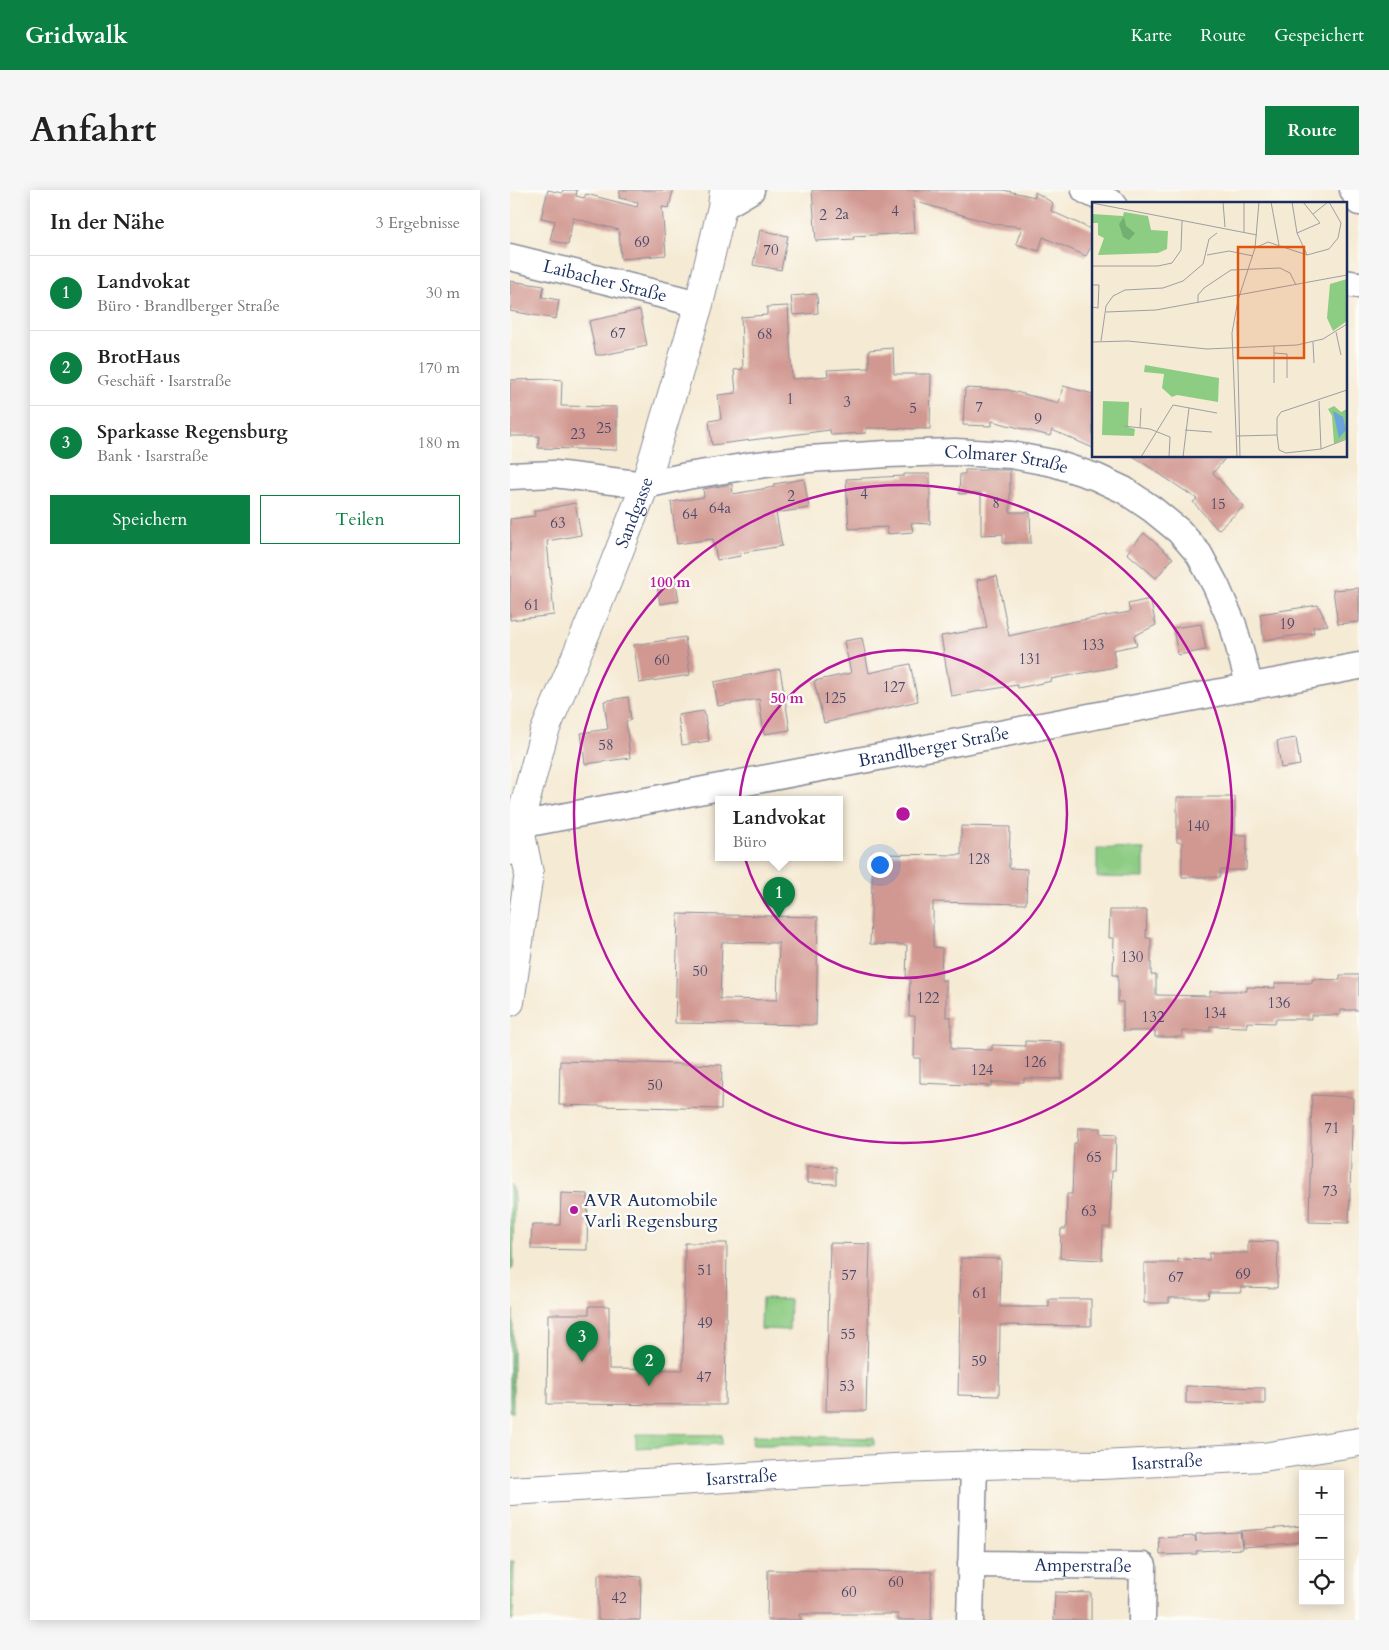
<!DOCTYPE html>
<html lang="de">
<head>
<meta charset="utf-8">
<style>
	:root { --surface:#fff; --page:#f6f6f6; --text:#222; --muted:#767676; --line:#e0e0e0; --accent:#0b8043 }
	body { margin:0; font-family:Cardo,serif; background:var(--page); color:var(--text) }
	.controls { position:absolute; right:15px; bottom:15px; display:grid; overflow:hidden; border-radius:0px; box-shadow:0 2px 12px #0003 }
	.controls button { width:45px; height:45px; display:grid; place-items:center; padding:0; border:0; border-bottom:1px solid var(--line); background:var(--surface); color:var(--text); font:25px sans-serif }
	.you { position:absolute; left:369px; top:674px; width:18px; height:18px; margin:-12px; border:4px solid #fff; border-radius:50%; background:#1a73e8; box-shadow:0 0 0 8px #1a73e833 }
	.badge { display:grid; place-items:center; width:32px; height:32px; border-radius:50%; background:var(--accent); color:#fff; font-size:16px; font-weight:700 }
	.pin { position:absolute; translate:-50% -41px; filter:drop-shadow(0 1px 2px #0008) }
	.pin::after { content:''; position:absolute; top:26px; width:18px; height:15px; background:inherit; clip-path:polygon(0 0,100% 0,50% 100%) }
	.popup { position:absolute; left:205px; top:606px; width:128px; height:65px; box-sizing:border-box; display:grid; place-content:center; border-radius:0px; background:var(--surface); filter:drop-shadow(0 1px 4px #0005); font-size:16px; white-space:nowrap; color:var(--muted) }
	.popup b { font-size:19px; color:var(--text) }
	.popup::after { content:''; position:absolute; left:50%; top:100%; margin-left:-10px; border:10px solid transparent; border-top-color:var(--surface) }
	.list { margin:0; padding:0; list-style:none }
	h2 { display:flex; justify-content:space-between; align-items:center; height:65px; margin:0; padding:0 20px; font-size:21px }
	h2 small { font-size:16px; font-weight:400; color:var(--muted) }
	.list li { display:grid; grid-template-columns:32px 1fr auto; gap:15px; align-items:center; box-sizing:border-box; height:75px; padding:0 20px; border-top:1px solid var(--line) }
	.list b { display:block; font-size:19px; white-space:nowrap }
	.list p { margin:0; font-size:16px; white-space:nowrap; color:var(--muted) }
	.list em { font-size:16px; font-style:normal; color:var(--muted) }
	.actions { display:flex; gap:10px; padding:15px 20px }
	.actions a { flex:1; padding:11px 0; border:1px solid var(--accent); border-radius:0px; text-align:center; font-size:18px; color:var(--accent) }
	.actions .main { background:var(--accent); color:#fff }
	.icon { flex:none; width:28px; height:28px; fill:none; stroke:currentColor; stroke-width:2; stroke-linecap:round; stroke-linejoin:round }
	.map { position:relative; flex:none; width:849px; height:1430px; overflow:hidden; border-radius:0px }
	header { display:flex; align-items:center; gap:30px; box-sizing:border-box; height:70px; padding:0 25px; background:var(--accent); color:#fff }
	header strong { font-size:24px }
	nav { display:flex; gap:28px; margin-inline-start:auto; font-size:18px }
	.intro { display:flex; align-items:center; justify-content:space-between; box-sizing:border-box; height:120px; padding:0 30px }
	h1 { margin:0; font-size:35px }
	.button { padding:12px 22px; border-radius:0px; background:var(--accent); color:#fff; font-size:18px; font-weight:700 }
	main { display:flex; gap:30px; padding:0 30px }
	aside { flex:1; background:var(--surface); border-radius:0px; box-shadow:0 2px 12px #0003 }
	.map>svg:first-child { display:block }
</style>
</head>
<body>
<header>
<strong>Gridwalk</strong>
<nav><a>Karte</a><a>Route</a><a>Gespeichert</a></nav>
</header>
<div class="intro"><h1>Anfahrt</h1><a class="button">Route</a></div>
<main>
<aside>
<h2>In der Nähe<small>3 Ergebnisse</small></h2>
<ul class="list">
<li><span class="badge">1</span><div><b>Landvokat</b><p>Büro · Brandlberger Straße</p></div><em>30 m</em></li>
<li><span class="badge">2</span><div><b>BrotHaus</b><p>Geschäft · Isarstraße</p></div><em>170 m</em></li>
<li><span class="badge">3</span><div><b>Sparkasse Regensburg</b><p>Bank · Isarstraße</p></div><em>180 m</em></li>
</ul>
<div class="actions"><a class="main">Speichern</a><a>Teilen</a></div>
</aside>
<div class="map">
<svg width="849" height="1430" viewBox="0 0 849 1430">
	<rect width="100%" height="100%" fill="#fdfcf7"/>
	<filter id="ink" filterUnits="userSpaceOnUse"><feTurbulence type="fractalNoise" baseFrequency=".02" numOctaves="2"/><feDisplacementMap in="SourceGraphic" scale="10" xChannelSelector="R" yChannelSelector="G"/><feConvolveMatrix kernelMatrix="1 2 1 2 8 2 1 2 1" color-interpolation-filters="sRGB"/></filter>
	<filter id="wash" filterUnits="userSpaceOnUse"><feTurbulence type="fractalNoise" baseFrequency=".0096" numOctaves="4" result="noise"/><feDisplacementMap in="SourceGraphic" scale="20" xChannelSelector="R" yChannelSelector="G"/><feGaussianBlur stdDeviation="1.12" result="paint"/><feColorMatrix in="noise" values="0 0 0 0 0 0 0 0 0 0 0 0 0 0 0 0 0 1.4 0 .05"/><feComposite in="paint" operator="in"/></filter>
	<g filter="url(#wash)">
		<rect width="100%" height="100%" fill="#f5ead3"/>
		<g fill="#8dcc83" stroke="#547e70">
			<polygon points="587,658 634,659 634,688 587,687"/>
			<polygon points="0,995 3,998 4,1009 3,1078 0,1081"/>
			<polygon points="252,1108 280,1109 279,1140 251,1139"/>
			<polygon points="0,1119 3,1120 3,1222 0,1222"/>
			<polygon points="126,1244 212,1245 212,1254 126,1258"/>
			<polygon points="243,1245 364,1248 364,1255 242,1255"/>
			<polygon points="0,1371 4,1371 3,1430 0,1430"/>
		</g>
		<g id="blocks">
			<g fill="#d19891" fill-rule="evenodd">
				<polygon points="38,0 52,3 53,0 67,0 66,6 74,8 76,4 127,17 128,12 109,8 110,0 163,0 159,18 152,17 156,65 111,69 109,40 63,28 58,55 40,50 45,31 31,28"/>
				<polygon points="302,0 493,0 525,7 525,2 543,13 541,21 583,40 583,53 576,66 533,47 529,61 506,54 512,37 484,34 403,11 405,43 343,46 344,49 306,51"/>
				<polygon points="250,40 278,46 271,80 243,75"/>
				<polygon points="0,91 34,96 32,107 49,110 46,129 0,121"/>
				<polygon points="307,104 308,123 283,125 281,106"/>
				<polygon points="278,116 282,189 318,186 317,180 359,178 359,160 383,158 384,184 421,184 420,239 356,238 356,243 321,245 320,240 202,255 199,231 211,229 208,205 226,203 224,180 233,179 231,127 257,125 257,117"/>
				<polygon points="130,120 137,156 93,165 86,165 79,131"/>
				<polygon points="43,189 52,190 51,216 107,217 107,260 28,258 29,246 0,246 0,190"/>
				<polygon points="553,196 583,204 583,258 542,240 540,246 482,231 482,236 453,235 455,198 498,200 549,213"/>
				<polygon points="623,266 717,266 703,283 734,316 708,340 683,312 687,309"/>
				<polygon points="455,280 500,280 500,322 520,322 521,353 493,353 493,344 471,345 471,303 449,304 450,284 455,284"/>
				<polygon points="394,284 420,284 420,334 401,333 403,342 377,344 377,337 339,339 336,289 394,286"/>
				<polygon points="294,289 299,318 266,323 272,356 230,363 231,366 207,370 203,349 167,354 161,312 194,307 193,299 222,294 223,304 264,297 264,294"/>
				<polygon points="65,313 71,345 37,351 44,425 0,430 0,329 25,326 24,321"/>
				<polygon points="634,343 663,368 646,388 617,363"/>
				<polygon points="487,386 499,446 560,432 620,422 618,414 640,409 646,435 624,446 627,455 603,460 606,477 541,489 542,491 508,498 507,495 441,506 431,446 477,438 467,390"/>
				<polygon points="165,387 169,411 150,414 146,390"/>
				<polygon points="849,398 849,432 828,434 823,400"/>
				<polygon points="808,415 818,435 803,437 804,443 754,450 750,424"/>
				<polygon points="691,434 696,460 668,465 663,438"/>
				<polygon points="175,447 180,485 129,493 124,455"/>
				<polygon points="352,448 359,483 400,474 408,511 314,533 304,491 341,483 334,451"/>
				<polygon points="270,479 280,540 254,544 249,509 208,516 204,492"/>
				<polygon points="118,507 121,530 116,531 120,568 75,574 71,543 98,539 94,511"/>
				<polygon points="194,521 199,551 172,555 168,525"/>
				<polygon points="786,548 790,575 771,578 767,551"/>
				<polygon points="667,607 725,607 725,645 737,645 736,680 710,680 710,687 672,687 672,652 667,652"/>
				<polygon points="451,636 500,637 499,678 517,679 516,714 423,712 423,757 432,758 431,790 436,790 436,827 441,827 441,859 482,860 482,855 515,856 515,851 552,852 551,889 514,888 514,892 482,892 481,896 410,893 410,868 404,868 405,826 399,826 400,789 396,789 397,755 360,754 363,664 451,665"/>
				<polygon points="600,720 637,720 636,748 641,748 641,785 646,785 646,805 700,806 700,801 737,801 737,797 765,798 765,793 802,793 802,789 830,790 830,785 849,785 849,820 830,820 830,825 801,825 801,829 765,829 765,833 737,832 737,837 700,836 700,841 672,841 672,847 645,847 645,841 613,841 613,812 608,812 608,785 603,785 604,748 599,748"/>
				<path d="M168 724 308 727 306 835 165 833ZM212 752 269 753 267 810 210 809Z"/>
				<polygon points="50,871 212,875 211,919 49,915"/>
				<polygon points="802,905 843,907 839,1033 799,1032"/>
				<polygon points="568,938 590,938 590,944 606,945 605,981 602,981 600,1038 593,1037 592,1070 550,1068 551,1039 556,1039 557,1004 562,1004 564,953 567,953"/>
				<polygon points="297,976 326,977 326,994 297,993"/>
				<polygon points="51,1003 78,1004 77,1060 21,1059 22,1035 50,1035"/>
				<polygon points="738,1051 768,1052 767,1098 731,1097 731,1102 699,1102 698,1108 659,1108 659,1113 634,1113 634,1073 668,1073 668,1069 699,1070 699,1063 738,1063"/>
				<polygon points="175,1053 217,1053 215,1215 37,1214 38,1124 79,1124 79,1116 99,1116 99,1179 173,1180"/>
				<polygon points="320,1053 360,1054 356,1221 316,1221"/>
				<polygon points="451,1068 491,1069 490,1117 539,1117 539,1109 581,1109 581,1136 490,1135 489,1206 448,1205"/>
				<polygon points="676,1196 755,1198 755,1214 676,1213"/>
				<polygon points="793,1336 793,1352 733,1357 731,1341"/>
				<polygon points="730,1342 732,1359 686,1361 687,1364 650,1365 649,1348 685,1346 686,1352 686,1344"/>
				<polygon points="258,1380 422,1382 421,1430 388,1430 388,1424 289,1424 291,1430 257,1430"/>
				<polygon points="88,1384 131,1387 130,1430 88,1430"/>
				<polygon points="545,1402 581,1403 581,1430 544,1430"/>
			</g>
		</g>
	</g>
	<g filter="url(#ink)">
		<use href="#blocks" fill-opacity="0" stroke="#888c98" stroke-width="1"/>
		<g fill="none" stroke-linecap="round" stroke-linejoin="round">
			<defs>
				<g id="minor">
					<polyline points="575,0 603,14"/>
					<polyline points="843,0 849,12"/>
					<polyline points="212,17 241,0"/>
					<path id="s1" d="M0 67 189 114"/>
					<polyline points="835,93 849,95"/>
					<path id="s2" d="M0 286 44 284 135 295 177 286 239 276 299 269 377 264 445 262 501 265 543 273 586 287 614 300 642 319 669 341 689 364 706 396 723 435 740 497"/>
					<path id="s3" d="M9 635 849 476"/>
					<path id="s4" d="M461 1374 633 1376 632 1430"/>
					<polyline points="460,1430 464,1275"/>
				</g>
				<g id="tertiary">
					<path id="s5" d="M0 661 9 635 34 543 97 392 135 295 189 114 212 17 214 0"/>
					<polyline points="0,812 19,683 9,635"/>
					<path id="s6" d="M0 1301 384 1278 505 1274 591 1275 753 1267 849 1252"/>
				</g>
			</defs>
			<use href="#minor" stroke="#888c98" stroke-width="29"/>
			<use href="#tertiary" stroke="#888c98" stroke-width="30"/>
			<use href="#minor" stroke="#fff" stroke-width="26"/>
			<use href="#tertiary" stroke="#fff" stroke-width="28"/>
		</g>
	</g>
	<g fill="none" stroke="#b5179e" stroke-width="2.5">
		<circle cx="393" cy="624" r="164"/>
		<circle cx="393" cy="624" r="329"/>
	</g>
	<circle fill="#b5179e" stroke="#fdfcf7" stroke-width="2" cx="64" cy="1020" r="5"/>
	<g text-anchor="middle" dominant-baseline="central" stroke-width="4.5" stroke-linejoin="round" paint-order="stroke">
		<g font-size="15" fill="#48496b">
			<text x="385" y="21">4</text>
			<text x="332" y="24">2a</text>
			<text x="313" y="25">2</text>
			<text x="132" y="52">69</text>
			<text x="261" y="60">70</text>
			<text x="108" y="143">67</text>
			<text x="255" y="144">68</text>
			<text x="280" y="209">1</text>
			<text x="337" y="212">3</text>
			<text x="469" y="217">7</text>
			<text x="403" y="218">5</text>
			<text x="528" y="229">9</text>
			<text x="94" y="238">25</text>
			<text x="68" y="244">23</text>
			<text x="354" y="304">4</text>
			<text x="281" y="306">2</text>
			<text x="486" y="313">8</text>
			<text x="708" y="314">15</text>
			<text x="210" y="318">64a</text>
			<text x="180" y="324">64</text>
			<text x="48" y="333">63</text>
			<text x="22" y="415">61</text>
			<text x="777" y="434">19</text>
			<text x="583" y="455">133</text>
			<text x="520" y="469">131</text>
			<text x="152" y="470">60</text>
			<text x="384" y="497">127</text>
			<text x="325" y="508">125</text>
			<text x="96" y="555">58</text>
			<text x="688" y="636">140</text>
			<text x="469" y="669">128</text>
			<text x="622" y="767">130</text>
			<text x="190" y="781">50</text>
			<text x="418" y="808">122</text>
			<text x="769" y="813">136</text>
			<text x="705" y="823">134</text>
			<text x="643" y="827">132</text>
			<text x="525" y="872">126</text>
			<text x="472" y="880">124</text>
			<text x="145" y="895">50</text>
			<text x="822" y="938">71</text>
			<text x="584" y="967">65</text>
			<text x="820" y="1001">73</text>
			<text x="579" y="1021">63</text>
			<text x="195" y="1080">51</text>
			<text x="733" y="1084">69</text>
			<text x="339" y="1085">57</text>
			<text x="666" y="1087">67</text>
			<text x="470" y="1103">61</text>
			<text x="195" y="1133">49</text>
			<text x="338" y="1144">55</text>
			<text x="469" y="1171">59</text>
			<text x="194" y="1187">47</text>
			<text x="337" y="1196">53</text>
			<text x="386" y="1392">60</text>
			<text x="339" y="1402">60</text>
			<text x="109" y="1408">42</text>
		</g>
		<g font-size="18" fill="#1b2f5e" stroke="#fdfcf7">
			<text stroke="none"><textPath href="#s1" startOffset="98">Laibacher Straße</textPath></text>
			<text stroke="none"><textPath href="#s2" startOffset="500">Colmarer Straße</textPath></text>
			<text stroke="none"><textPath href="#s5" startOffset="361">Sandgasse</textPath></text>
			<text stroke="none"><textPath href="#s3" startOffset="422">Brandlberger Straße</textPath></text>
			<text stroke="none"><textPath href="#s6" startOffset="658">Isarstraße</textPath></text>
			<text stroke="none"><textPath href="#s6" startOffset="232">Isarstraße</textPath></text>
			<text stroke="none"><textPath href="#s4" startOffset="112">Amperstraße</textPath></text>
		</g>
		<g font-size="18" fill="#1b2f5e" stroke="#fdfcf7" text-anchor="start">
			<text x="74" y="1010">AVR Automobile<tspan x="74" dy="21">Varli Regensburg</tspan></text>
		</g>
	</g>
	<g transform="translate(582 12)">
		<rect width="255" height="255" fill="#f5ead3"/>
		<path d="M32 10 56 14 59 28 76 29 75 47 66 51 6 53 12 36 6 33V21H0V12L31 14ZM255 77V119L241 129 235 116 238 82ZM53 163 127 176 126 200 85 193 80 195 70 186 72 172 52 170ZM11 199 37 200 36 225 43 227 42 234 10 233ZM242 204 249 210 255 207V236L242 242 240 214 236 207Z" fill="#8dcc83"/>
		<path d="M32 15 34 24 43 31 37 38 31 35 27 22Z" fill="#72b071"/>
		<path d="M241 209 251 215 254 228 247 236Z" fill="#6ba4da"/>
		<path fill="none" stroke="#9e9fa4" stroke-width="1" d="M131 0 133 25M152 0V30M179 0 187 43M200 0 205 31 215 53M0 1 165 33M221 12 236 0M205 31 228 21 211 0M163 46 176 40 215 53 237 47 246 36 249 21 237 0M115 53 137 49 161 54M0 64H66L80 61 89 48 90 19M0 83H7L6 106 0 105M106 101V93L112 86 139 68 188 66 198 71 204 83M14 110 64 108 255 73M145 119 148 255M244 130 249 153M9 139 14 104 21 94 33 88 71 86 91 79 111 62 117 37 125 31M0 140 36 139 115 147 205 143 231 137 255 122M221 140 222 161M182 151 195 152V176M182 181V144M255 188 189 210 185 216V233L187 248 194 251 229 247 255 237M227 199 229 247M32 224 58 227 78 235 77 255M48 226 49 206M93 228 120 230M145 234 185 233M49 255 81 203 125 211M91 255 97 206M145 255 140 131 146 98 163 46 167 0"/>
		<path fill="#de5710" fill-opacity="0.15" stroke="#de5710" stroke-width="2.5" d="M146 45H212V156H146Z"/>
		<rect width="255" height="255" fill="none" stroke="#1b2f5e" stroke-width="2.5"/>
	</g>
	<circle cx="393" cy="624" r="8" fill="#b5179e" stroke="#fdfcf7" stroke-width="2.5"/>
	<g font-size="15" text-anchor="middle" font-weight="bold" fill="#b5179e" stroke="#fdfcf7" stroke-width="4.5" stroke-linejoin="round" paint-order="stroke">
		<text x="160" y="397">100 m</text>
		<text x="277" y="513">50 m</text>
	</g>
</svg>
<div class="controls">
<button>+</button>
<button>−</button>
<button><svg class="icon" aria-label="locate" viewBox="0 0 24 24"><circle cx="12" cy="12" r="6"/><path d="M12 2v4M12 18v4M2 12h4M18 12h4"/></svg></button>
</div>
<div class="you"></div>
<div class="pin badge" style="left:269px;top:728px">1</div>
<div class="popup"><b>Landvokat</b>Büro</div>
<div class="pin badge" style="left:139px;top:1196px">2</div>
<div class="pin badge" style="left:72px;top:1172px">3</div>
</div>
</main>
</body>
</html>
